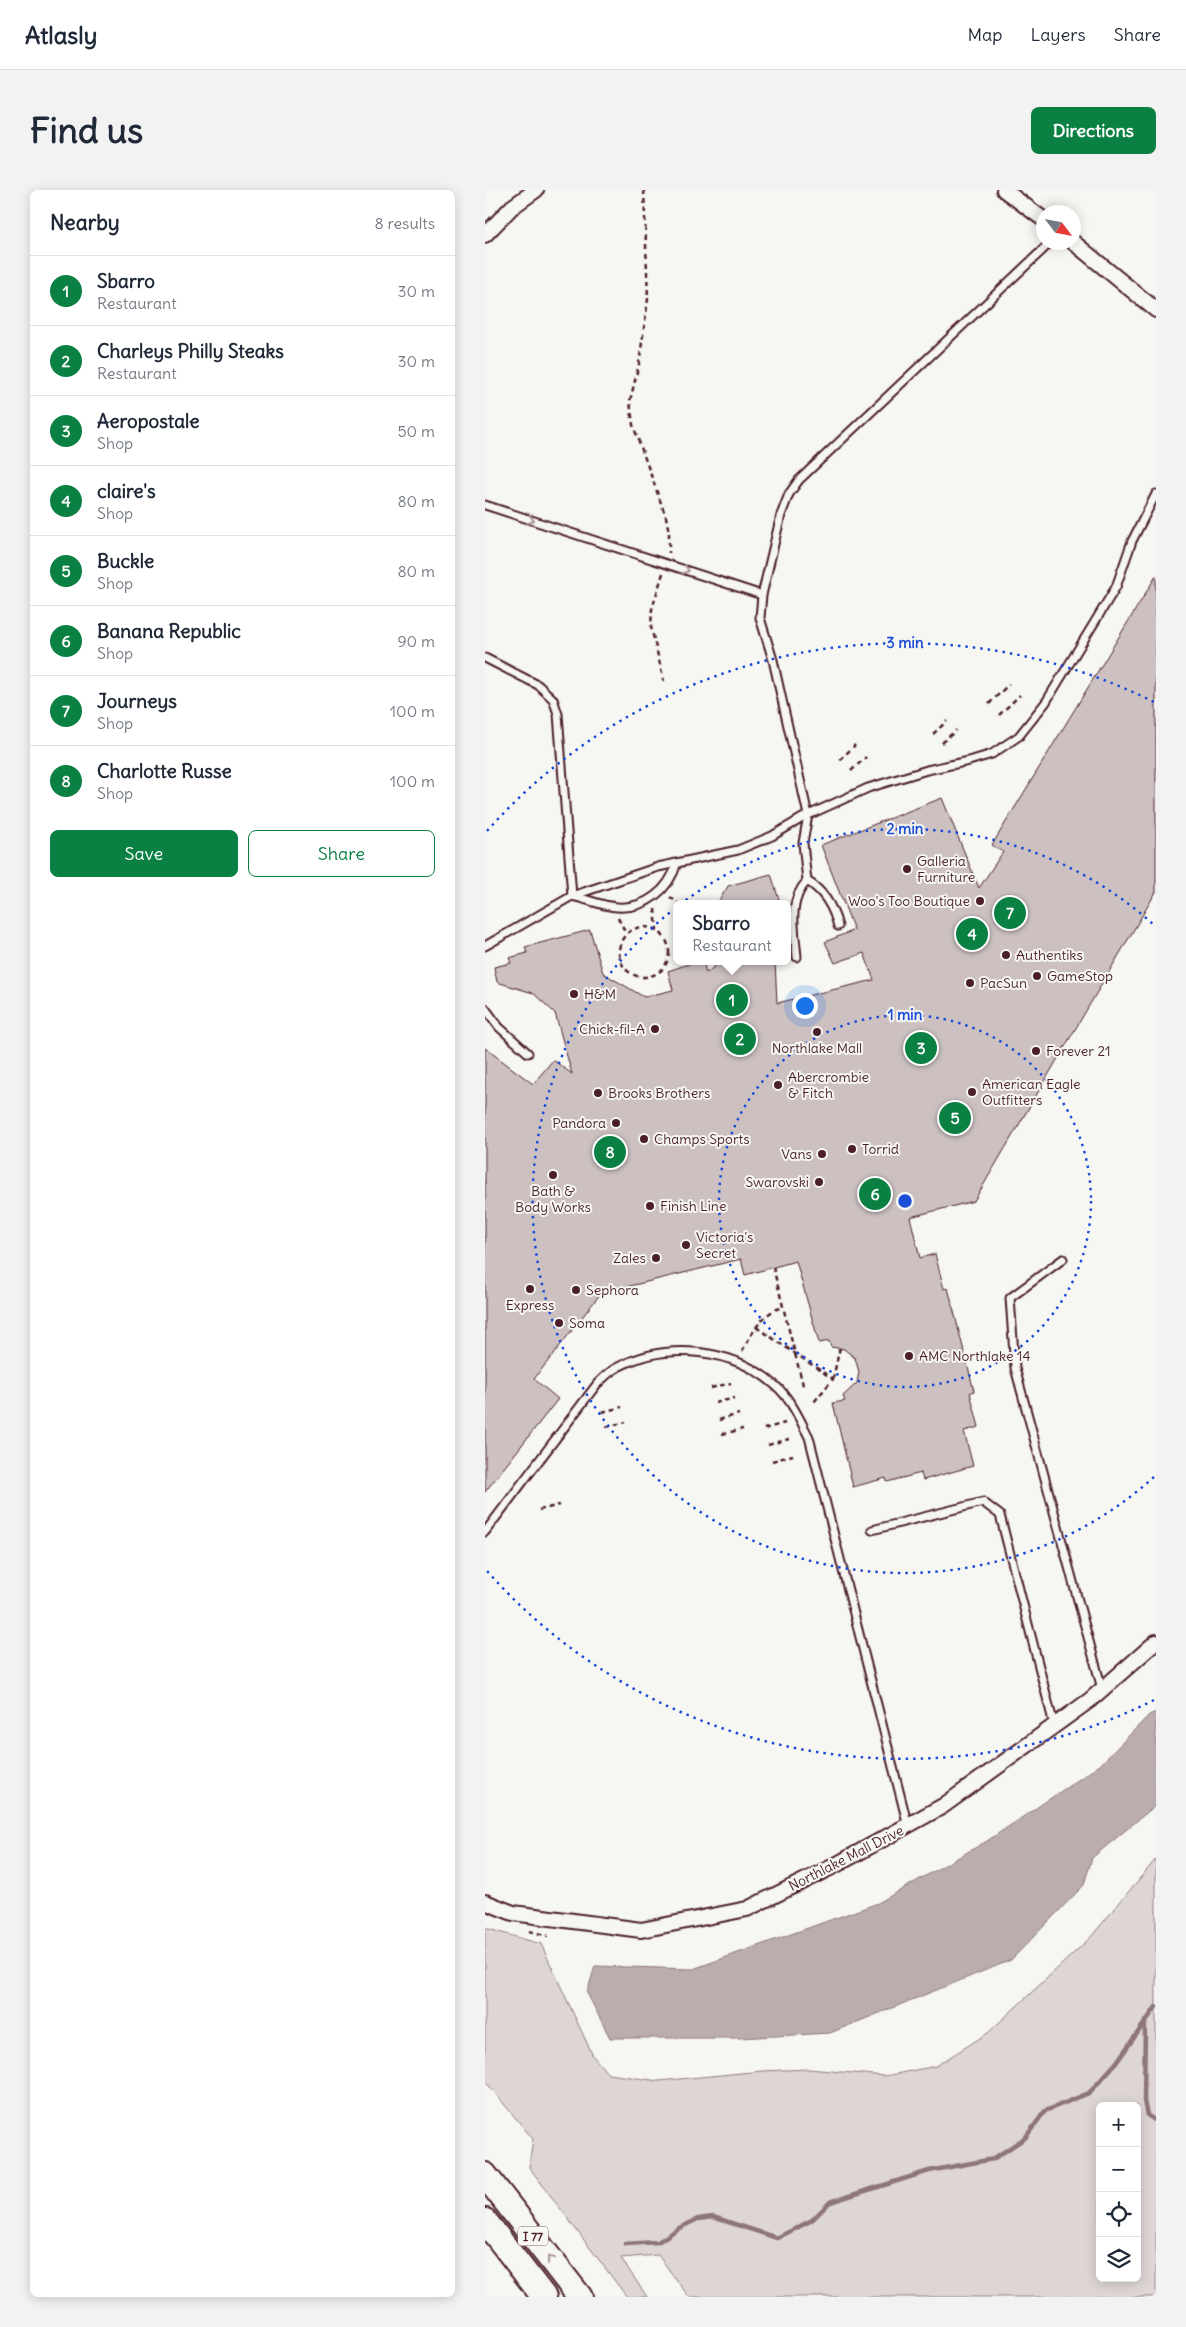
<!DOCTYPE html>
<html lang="en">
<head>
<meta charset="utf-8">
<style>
	:root { --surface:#fff; --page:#f2f2f3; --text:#1f2937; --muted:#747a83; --line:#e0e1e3; --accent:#0b8043 }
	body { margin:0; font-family:Delius,sans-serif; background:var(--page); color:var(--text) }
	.controls { position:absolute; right:15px; bottom:15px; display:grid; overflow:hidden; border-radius:8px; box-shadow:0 2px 12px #0003 }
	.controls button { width:45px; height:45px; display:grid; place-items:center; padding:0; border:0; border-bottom:1px solid var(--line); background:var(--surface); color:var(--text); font:25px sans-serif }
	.compass { position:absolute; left:551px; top:15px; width:45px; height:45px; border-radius:50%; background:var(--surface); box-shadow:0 2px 12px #0003; rotate:122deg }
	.you { position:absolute; left:319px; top:815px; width:18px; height:18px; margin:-12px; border:4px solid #fff; border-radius:50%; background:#1a73e8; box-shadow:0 0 0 8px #1a73e833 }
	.badge { display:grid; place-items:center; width:32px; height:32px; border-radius:50%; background:var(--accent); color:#fff; font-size:16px; font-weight:700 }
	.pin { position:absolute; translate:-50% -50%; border:2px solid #fff; box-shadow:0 1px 5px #0006 }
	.popup { position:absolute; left:188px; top:710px; width:118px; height:65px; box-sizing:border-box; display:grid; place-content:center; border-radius:8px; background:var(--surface); filter:drop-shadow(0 1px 4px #0005); font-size:16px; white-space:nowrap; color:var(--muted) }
	.popup b { font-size:19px; color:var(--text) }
	.popup::after { content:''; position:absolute; left:50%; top:100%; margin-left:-10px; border:10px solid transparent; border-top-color:var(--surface) }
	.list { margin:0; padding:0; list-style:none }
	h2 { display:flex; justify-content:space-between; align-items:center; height:65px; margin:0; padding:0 20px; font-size:21px }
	h2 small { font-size:16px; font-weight:400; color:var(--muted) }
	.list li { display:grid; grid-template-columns:32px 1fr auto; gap:15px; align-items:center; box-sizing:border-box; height:70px; padding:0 20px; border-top:1px solid var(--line) }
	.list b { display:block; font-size:19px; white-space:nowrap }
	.list p { margin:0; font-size:16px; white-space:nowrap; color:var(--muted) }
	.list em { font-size:16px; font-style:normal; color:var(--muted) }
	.actions { display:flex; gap:10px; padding:15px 20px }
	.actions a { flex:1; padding:11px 0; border:1px solid var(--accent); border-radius:8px; text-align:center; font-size:18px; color:var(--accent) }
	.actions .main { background:var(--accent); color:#fff }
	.icon { flex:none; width:28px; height:28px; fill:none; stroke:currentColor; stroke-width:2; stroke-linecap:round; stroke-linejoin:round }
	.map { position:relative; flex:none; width:671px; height:2107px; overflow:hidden; border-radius:8px }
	header { display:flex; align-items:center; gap:30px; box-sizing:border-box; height:70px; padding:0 25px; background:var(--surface); border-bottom:1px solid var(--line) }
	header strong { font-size:24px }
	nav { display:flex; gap:28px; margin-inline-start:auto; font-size:18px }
	.intro { display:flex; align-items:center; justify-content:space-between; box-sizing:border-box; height:120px; padding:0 30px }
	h1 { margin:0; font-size:35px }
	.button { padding:12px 22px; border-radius:8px; background:var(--accent); color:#fff; font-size:18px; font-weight:700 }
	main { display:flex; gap:30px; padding:0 30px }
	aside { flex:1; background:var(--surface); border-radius:8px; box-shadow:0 2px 12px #0003 }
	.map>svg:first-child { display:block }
</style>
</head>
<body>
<header>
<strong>Atlasly</strong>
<nav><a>Map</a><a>Layers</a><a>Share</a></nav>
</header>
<div class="intro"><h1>Find us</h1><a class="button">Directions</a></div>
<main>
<aside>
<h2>Nearby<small>8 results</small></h2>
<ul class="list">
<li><span class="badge">1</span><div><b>Sbarro</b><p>Restaurant</p></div><em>30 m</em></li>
<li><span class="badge">2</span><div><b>Charleys Philly Steaks</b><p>Restaurant</p></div><em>30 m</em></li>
<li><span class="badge">3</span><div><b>Aeropostale</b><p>Shop</p></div><em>50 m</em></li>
<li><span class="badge">4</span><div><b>claire's</b><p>Shop</p></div><em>80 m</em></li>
<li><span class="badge">5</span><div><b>Buckle</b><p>Shop</p></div><em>80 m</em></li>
<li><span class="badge">6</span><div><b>Banana Republic</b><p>Shop</p></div><em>90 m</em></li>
<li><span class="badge">7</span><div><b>Journeys</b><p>Shop</p></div><em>100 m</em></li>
<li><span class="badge">8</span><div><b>Charlotte Russe</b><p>Shop</p></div><em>100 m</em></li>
</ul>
<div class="actions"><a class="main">Save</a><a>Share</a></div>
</aside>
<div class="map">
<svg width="671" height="2107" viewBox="0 0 671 2107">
	<rect width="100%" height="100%" fill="#f6f6f2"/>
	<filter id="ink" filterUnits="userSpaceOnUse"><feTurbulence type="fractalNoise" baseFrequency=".02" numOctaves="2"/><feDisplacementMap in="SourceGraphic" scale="10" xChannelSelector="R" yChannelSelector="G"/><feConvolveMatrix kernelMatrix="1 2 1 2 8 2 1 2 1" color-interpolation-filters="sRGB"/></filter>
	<g filter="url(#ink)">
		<path fill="#ddd6d5" stroke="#947a80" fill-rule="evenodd" d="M671 1669V2107H204L173 2065 136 2068 162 2107H142L44 1977 48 1949 0 1891V1738L56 1754 108 1866 123 1884 174 1891 277 1881 324 1879 400 1886 451 1876 503 1843 605 1748ZM615 1916H652V2088H615Z"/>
		<polygon fill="#bbadae" stroke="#8e747a" points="671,1522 671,1615 607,1668 599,1695 526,1770 345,1843 254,1848 125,1848 102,1803 110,1776 208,1779 393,1713 502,1651 615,1575 664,1525"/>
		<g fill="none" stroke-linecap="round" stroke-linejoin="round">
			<g stroke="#8e747a" stroke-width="4.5">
				<polyline points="660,1832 659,1911 662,1925 671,1931"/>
				<polyline points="140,2054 173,2052 194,2038 213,2029 228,2027 292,2048 327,2030 345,2012 444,1981 508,1969 540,1948 560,1921 604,1903 631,1873 671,1817"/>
			</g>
		</g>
		<g fill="#ccc1c0" stroke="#4a1f2b">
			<polygon points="671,386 671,702 489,1011 425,1027 435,1068 450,1064 459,1099 463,1098 489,1201 485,1203 494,1237 479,1241 488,1276 438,1290 436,1283 402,1292 401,1288 368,1297 348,1213 360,1211 358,1206 372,1193 374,1182 370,1168 359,1159 346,1157 344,1151 334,1153 311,1071 260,1085 256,1069 116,1103 49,1189 73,1209 0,1302 0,858 48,894 68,870 87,884 70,823 48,803 12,792 9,777 26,773 24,768 42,763 40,757 105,740 118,783 159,807 188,800 183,781 212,771 218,771 221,783 237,771 290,771 292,813 389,790 379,763 350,773 340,752 369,740 336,655 457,608 494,698 518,662 507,655"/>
			<polygon points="286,684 294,710 284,714 232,714 243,696"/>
		</g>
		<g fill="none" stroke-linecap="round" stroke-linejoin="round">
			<defs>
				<g id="service">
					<polyline points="0,315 277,405"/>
					<path d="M0 468 53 495 68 509 73 524 87 706C102 709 117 716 132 717 161 719 184 700 192 673"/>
					<path d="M353 736C348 717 339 701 322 691L318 653 323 625 288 470 275 428 277 405 296 325 304 304 314 290 566 52"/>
					<polyline points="0,756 87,706 173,677 253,660 287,646 319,627 383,598 442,580 484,571 507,564 534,546 561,512 631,397 647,351 671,304"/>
					<path d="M312 767C310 741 302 712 322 691"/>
					<polyline points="0,818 14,837 43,863"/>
					<polyline points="578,1069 525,1108 530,1178 617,1499"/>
					<polyline points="387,1340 498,1312 515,1325 569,1535"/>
					<path d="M0 1342 112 1194C118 1188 125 1181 133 1177 182 1151 249 1158 291 1196 306 1209 315 1230 324 1247L423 1636"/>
				</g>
				<g id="minor">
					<polyline points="519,0 558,29"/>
					<polyline points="0,45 27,17 51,0"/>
					<polyline points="588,52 671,120"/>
					<polyline points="0,1712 28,1723 156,1740 262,1719 349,1676 458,1616 605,1510 671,1452"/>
				</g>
				<g id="motorway">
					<polyline points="0,1985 95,2107"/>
					<polyline points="0,2031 59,2107"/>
				</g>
			</defs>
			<use href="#service" stroke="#4a1f2b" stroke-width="11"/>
			<use href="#minor" stroke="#4a1f2b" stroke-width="18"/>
			<use href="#motorway" stroke="#4a1f2b" stroke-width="28"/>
			<g stroke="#4a1f2b" stroke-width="2.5" stroke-dasharray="5 4" stroke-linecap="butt">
				<polyline points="159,0 163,109 154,174 145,211 148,235 181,327 184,343 184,363"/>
				<polyline points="178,383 167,419 166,437 179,491"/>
				<polyline points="504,514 524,494"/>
				<polyline points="514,525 535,505"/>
				<polyline points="448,544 462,531"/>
				<polyline points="457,553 471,540"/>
				<polyline points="355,570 370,555"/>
				<polyline points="366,581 381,567"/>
				<polyline points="185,707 194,714"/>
				<polyline points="170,719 172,740"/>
				<polyline points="133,728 141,743"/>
				<circle cx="159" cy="762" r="25"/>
				<polyline points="211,771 211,772"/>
				<polyline points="288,1077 319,1199"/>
				<polyline points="271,1137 348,1189 329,1212"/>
				<path d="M257 1161C267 1144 277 1122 298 1117"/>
				<polyline points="348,1189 355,1157"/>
				<polyline points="226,1198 246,1193"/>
				<polyline points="230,1213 250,1208"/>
				<polyline points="117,1222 137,1217"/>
				<polyline points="234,1230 254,1224"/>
				<polyline points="121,1237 141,1232"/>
				<polyline points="279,1239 300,1233"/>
				<polyline points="237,1244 258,1239"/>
				<polyline points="283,1255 304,1249"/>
				<polyline points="287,1271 308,1265"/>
				<polyline points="54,1320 75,1315"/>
				<polyline points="44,1741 63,1746"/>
			</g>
			<use href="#service" stroke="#f6f6f2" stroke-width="7"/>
			<use href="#minor" stroke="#f6f6f2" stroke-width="14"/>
			<use href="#motorway" stroke="#f6f6f2" stroke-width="24"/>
		</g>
		<defs><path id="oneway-chevron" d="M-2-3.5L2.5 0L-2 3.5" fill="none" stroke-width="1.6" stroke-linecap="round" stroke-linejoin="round" transform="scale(1.25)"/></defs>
		<g stroke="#a99598">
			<use href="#oneway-chevron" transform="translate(46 330) rotate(18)"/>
			<use href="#oneway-chevron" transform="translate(201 380) rotate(18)"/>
			<use href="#oneway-chevron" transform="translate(65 2069) rotate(-128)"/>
		</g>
	</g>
	<g fill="none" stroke="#1d4ed8" stroke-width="2.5" stroke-dasharray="2.5 5">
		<circle cx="420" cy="1011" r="186"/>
		<path d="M669 1287A372 372 0 1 1 669 735"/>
		<path d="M669 1510A558 558 0 0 1 2 1381M2 641A558 558 0 0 1 669 512"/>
	</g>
	<g fill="#4a1f2b" stroke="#f6f6f2" stroke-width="2">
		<circle cx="422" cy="679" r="5"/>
		<circle cx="495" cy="711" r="5"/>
		<circle cx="521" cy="765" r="5"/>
		<circle cx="552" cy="786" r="5"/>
		<circle cx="485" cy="793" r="5"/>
		<circle cx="89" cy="804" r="5"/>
		<circle cx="170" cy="839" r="5"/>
		<circle cx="332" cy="842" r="5"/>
		<circle cx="551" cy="861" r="5"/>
		<circle cx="293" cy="895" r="5"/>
		<circle cx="487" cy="902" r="5"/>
		<circle cx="113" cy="903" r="5"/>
		<circle cx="131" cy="933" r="5"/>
		<circle cx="159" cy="949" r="5"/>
		<circle cx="367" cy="959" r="5"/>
		<circle cx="337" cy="964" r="5"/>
		<circle cx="68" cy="985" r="5"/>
		<circle cx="334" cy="992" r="5"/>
		<circle cx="165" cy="1016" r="5"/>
		<circle cx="201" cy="1055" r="5"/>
		<circle cx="171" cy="1068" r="5"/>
		<circle cx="45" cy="1099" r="5"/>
		<circle cx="91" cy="1100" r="5"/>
		<circle cx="74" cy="1133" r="5"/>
		<circle cx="424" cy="1166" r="5"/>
	</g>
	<g text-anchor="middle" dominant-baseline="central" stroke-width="4" stroke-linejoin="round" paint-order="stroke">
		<rect fill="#f6f6f2" stroke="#7e6067" stroke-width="1" x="33" y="2036.5" width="30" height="19" rx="4"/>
		<g font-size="12" font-weight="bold" fill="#4a1f2b">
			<text x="48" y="2046">I 77</text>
		</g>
		<g font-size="14" fill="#4a1f2b" stroke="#f6f6f2" text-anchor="start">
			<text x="432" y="671">Galleria<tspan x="432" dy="16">Furniture</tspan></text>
			<text x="485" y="711" text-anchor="end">Woo's Too Boutique</text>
			<text x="531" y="765">Authentiks</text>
			<text x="562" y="786">GameStop</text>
			<text x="495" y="793">PacSun</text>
			<text x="99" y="804">H&amp;M</text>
			<text x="160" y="839" text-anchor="end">Chick-fil-A</text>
			<text x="332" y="858" text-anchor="middle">Northlake Mall</text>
			<text x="561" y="861">Forever 21</text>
			<text x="303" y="887">Abercrombie<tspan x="303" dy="16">&amp; Fitch</tspan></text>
			<text x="497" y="894">American Eagle<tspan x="497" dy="16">Outfitters</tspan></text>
			<text x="123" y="903">Brooks Brothers</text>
			<text x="121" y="933" text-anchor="end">Pandora</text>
			<text x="169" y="949">Champs Sports</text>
			<text x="377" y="959">Torrid</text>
			<text x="327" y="964" text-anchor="end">Vans</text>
			<text x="324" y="992" text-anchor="end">Swarovski</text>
			<text x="68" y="1001" text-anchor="middle">Bath &amp;<tspan x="68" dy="16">Body Works</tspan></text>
			<text x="175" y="1016">Finish Line</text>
			<text x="211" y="1047">Victoria's<tspan x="211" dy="16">Secret</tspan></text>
			<text x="161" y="1068" text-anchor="end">Zales</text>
			<text x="101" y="1100">Sephora</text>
			<text x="45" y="1115" text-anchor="middle">Express</text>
			<text x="84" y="1133">Soma</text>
			<text x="434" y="1166">AMC Northlake 14</text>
		</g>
		<g font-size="14" fill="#4a1f2b" stroke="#f6f6f2">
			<text transform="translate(361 1668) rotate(-27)">Northlake Mall Drive</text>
		</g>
	</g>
	<circle cx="420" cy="1011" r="8" fill="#1d4ed8" stroke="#f6f6f2" stroke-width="2.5"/>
	<g font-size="15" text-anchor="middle" font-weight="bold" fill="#1d4ed8" stroke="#f6f6f2" stroke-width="4" stroke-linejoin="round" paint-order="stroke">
		<text x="420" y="458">3 min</text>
		<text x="420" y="644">2 min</text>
		<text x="420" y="830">1 min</text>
	</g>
</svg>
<div class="controls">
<button>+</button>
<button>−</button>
<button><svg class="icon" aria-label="locate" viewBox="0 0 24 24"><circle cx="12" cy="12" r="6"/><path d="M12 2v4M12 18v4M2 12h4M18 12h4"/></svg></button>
<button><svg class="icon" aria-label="layers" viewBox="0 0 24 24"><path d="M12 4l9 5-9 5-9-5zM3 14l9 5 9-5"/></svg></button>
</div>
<svg class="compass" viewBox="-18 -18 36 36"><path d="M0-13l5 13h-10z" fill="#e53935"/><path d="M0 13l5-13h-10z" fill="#747a83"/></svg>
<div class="you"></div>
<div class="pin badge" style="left:247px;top:810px">1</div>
<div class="popup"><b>Sbarro</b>Restaurant</div>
<div class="pin badge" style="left:255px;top:849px">2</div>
<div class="pin badge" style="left:436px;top:858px">3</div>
<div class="pin badge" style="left:487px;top:744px">4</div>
<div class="pin badge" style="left:470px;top:928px">5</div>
<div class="pin badge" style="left:390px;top:1004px">6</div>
<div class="pin badge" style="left:525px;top:723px">7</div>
<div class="pin badge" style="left:125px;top:962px">8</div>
</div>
</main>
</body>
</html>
